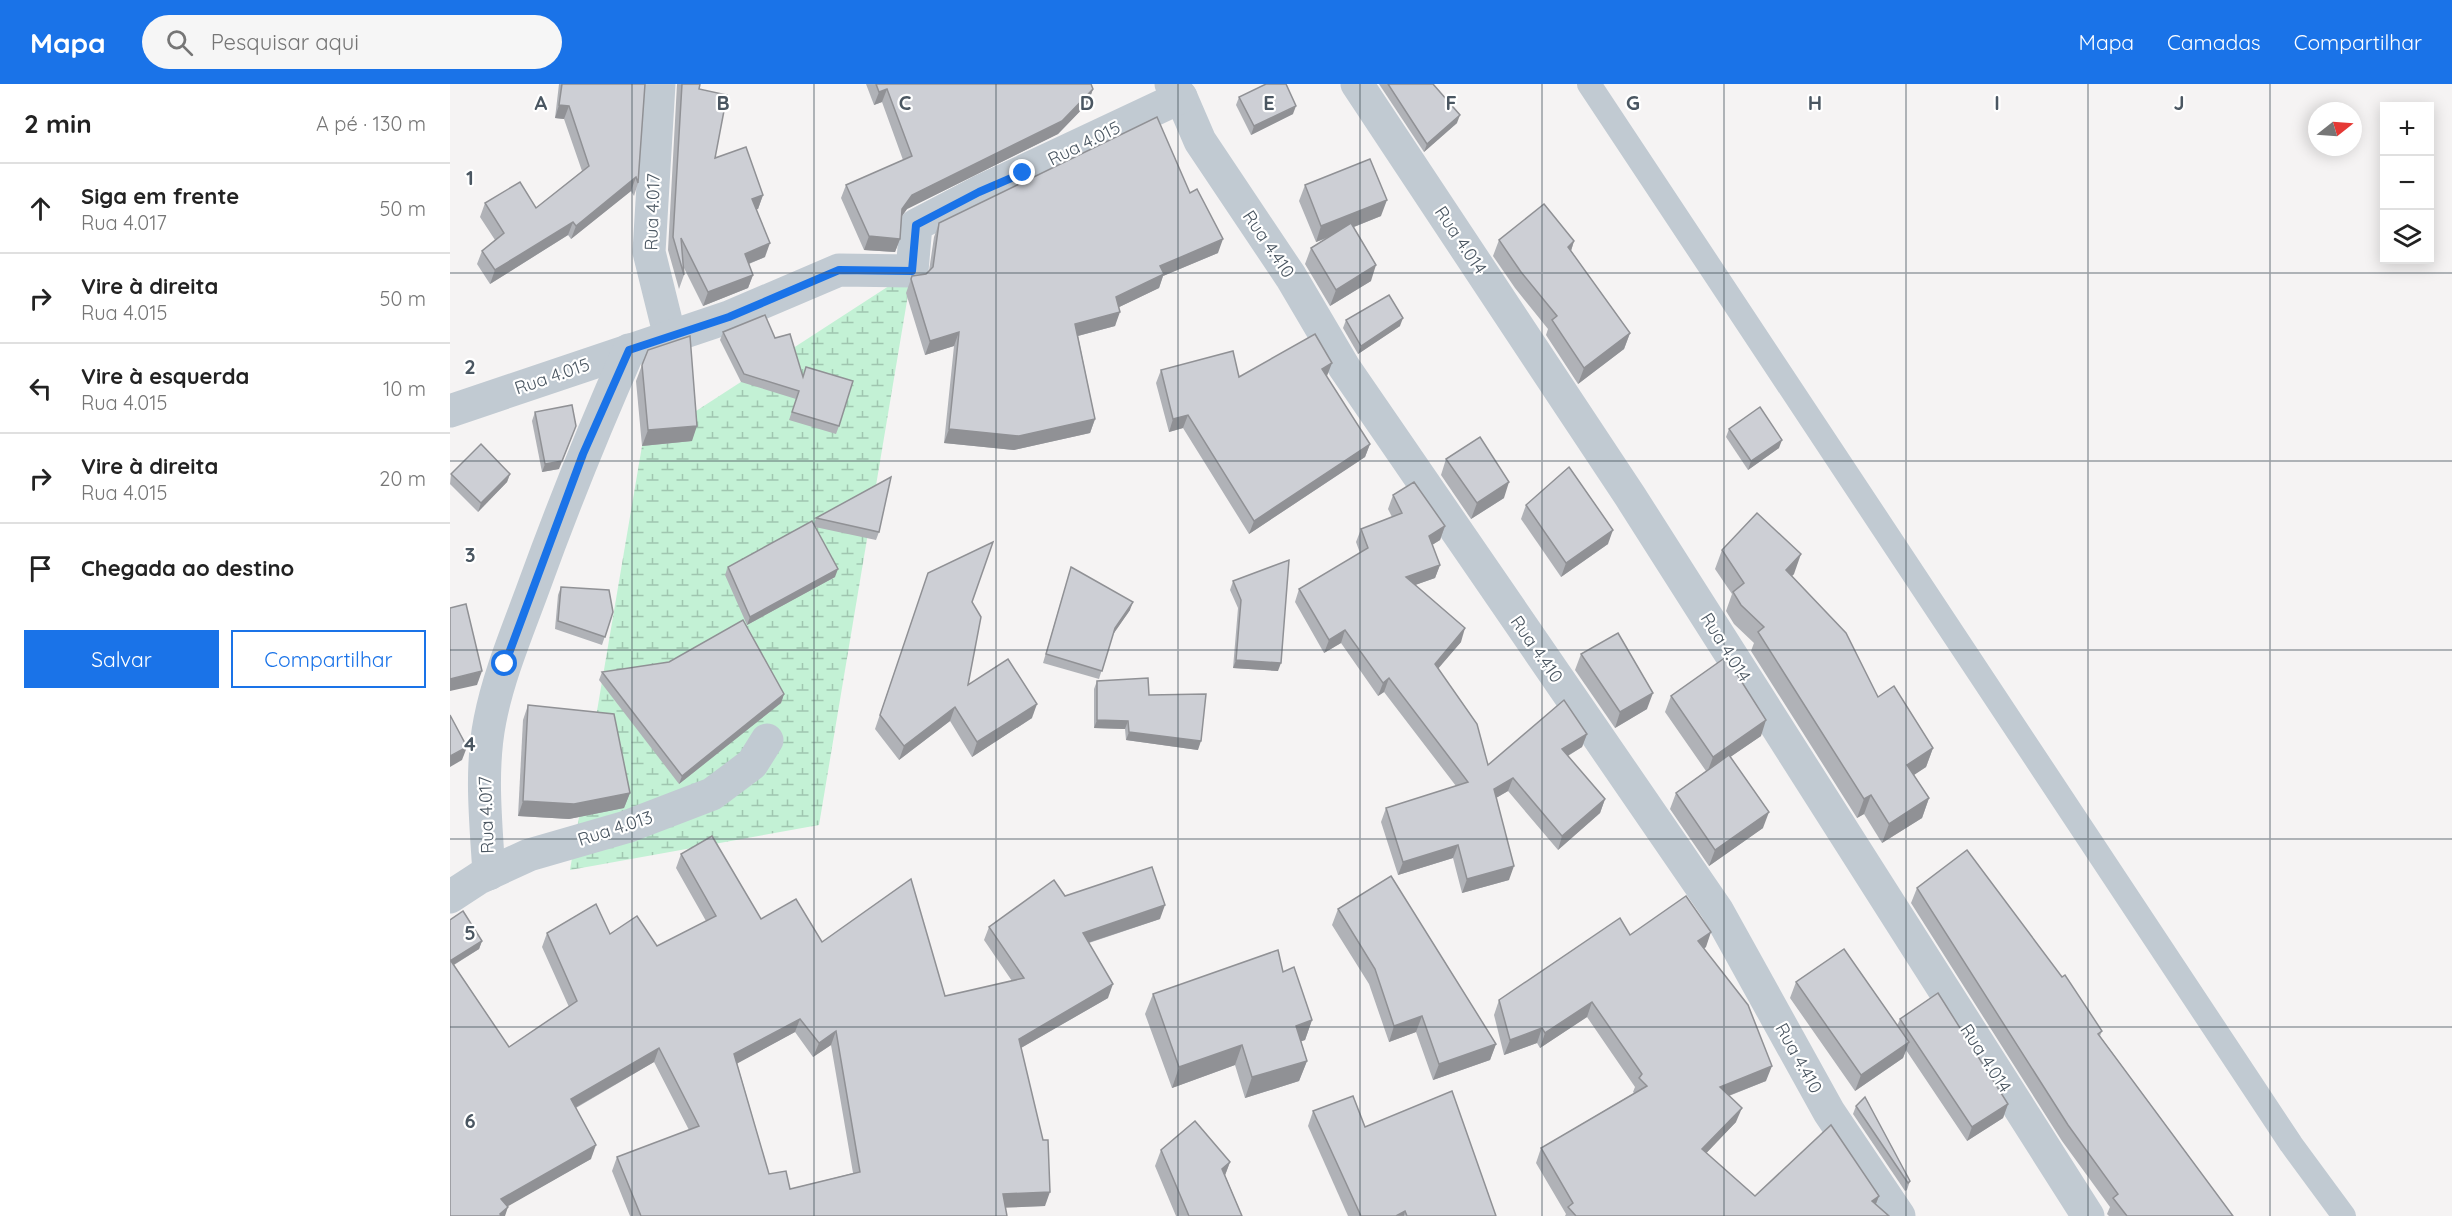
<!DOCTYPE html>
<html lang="pt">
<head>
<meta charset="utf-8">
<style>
	:root { --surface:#fff; --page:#f6f6f6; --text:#222; --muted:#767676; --line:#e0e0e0; --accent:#1a73e8 }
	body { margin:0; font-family:Quicksand,sans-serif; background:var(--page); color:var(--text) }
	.controls { position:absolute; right:18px; top:18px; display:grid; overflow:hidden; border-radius:0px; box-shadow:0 3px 15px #0003 }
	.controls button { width:54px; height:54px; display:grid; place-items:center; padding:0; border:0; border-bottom:2px solid var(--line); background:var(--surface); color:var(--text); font:30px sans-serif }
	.compass { position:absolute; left:1858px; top:18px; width:54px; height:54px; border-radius:50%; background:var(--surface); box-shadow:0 3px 15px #0003; rotate:73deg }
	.stop { position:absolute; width:18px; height:18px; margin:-14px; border:4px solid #1a73e8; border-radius:50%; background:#fff }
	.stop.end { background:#1a73e8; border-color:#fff; box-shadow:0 2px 6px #0008 }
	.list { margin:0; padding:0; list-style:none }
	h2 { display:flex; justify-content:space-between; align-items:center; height:78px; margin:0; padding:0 24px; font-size:26px }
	h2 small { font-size:20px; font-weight:400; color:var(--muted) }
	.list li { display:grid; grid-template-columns:39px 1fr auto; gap:18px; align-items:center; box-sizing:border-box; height:90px; padding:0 24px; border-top:2px solid var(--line) }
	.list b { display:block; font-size:22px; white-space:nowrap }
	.list p { margin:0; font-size:20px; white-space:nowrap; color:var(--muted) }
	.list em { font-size:20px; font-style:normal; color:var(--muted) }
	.actions { display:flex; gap:12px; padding:18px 24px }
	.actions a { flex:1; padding:14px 0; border:2px solid var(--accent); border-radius:0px; text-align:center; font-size:21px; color:var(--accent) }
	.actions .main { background:var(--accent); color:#fff }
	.icon { flex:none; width:33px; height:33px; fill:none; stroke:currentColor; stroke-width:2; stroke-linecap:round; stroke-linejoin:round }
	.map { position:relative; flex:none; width:2002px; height:1132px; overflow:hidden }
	header { display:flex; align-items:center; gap:36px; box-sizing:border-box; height:84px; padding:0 30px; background:var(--accent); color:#fff }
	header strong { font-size:28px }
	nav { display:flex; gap:33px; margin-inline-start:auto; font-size:21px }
	.search { width:420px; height:54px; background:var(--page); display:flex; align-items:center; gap:15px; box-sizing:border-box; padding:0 21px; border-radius:33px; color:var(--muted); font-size:22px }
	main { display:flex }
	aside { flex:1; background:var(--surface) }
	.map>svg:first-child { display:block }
</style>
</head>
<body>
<header>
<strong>Mapa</strong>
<div class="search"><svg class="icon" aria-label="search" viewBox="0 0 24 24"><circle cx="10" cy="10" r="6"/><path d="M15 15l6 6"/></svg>Pesquisar aqui</div>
<nav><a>Mapa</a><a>Camadas</a><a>Compartilhar</a></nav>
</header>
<main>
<aside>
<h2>2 min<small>A pé · 130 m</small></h2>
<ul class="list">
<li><svg class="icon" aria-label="ahead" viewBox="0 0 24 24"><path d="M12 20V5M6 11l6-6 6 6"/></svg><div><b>Siga em frente</b><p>Rua 4.017</p></div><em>50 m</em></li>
<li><svg class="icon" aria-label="right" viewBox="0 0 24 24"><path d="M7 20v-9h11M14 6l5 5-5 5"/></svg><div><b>Vire à direita</b><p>Rua 4.015</p></div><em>50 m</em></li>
<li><svg class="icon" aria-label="left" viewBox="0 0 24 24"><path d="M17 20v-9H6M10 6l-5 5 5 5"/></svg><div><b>Vire à esquerda</b><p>Rua 4.015</p></div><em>10 m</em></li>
<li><svg class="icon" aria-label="right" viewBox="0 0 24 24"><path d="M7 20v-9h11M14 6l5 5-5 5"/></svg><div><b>Vire à direita</b><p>Rua 4.015</p></div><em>20 m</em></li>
<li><svg class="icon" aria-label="arrive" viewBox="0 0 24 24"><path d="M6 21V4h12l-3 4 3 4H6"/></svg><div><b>Chegada ao destino</b></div></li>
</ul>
<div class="actions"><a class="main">Salvar</a><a>Compartilhar</a></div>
</aside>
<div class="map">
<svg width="2002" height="1132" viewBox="0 0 2002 1132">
	<defs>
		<pattern id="wetland-marsh" width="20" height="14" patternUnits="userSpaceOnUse" patternTransform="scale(1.5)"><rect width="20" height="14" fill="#c3f1d5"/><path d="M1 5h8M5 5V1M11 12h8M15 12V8" fill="none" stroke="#a0c6b0"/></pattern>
	</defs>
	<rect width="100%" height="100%" fill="#f5f3f3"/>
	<polygon fill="url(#wetland-marsh)" points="462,187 369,741 120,786 192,362"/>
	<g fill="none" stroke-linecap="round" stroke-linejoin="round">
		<polyline stroke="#c1cad2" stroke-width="24" points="1139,0 1841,1060 1894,1132"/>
		<g stroke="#c1cad2" stroke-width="33">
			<polyline points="209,0 199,168 220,253"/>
			<polyline points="721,0 731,13 750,57 841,193 894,283 1267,826 1379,1028 1449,1132"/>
			<polyline points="907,0 1180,412 1638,1132"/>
			<polyline points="0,327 279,233 389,186 462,187 466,141 529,108 731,13"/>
			<path d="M39 790C36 739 30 686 40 636 49 590 68 546 84 502 113 422 145 343 179 266"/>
			<polyline points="0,813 29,794 79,771 176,743 262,710 302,680 317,656"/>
		</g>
	</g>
	<g fill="#b0b2b7" fill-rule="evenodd">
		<polygon points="109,0 195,0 188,99 184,112 181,107 121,155 118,151 40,200 27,180 32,167 45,156 30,133 35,119 86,124 132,87 114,35 105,34"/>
		<polygon points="227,0 250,0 249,5 265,74 313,111 308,125 306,125 315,173 299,180 303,191 298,204 253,222 233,182 234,191 229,205 218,166"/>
		<polygon points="416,0 641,0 643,5 638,19 608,50 457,125 452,132 450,155 445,168 414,166 391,114 396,101 453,76 432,18 424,21"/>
		<polygon points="929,0 983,0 1007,39 974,68"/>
		<polygon points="789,13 843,30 801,51 786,21"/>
		<polygon points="855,101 931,132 904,143 921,197 880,222 855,180 861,164 877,154 866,158 849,117"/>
		<polygon points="740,109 768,169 713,192 709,204 669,223 665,242 628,252 645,335 640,349 564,366 494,359 504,262 475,271 456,209 462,192 476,190 479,187 484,153 489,139"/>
		<polygon points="1049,156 1124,157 1121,167 1180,249 1174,265 1128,300 1096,251 1098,245 1065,204 1043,172"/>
		<polygon points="896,236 950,242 908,270 893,244"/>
		<polygon points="273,248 325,254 389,342 386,350 339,336 346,315 291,298 270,256"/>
		<polygon points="192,281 242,357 192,362 186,297"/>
		<polygon points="711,286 789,293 877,292 876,292 920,360 915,373 799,450 733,344 719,348 706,299"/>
		<polygon points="85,328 109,385 92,388 82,337"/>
		<polygon points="1279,345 1329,364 1298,386 1276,353"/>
		<polygon points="996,375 1054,414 1021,435 991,391"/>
		<polygon points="1,390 60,390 57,398 28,428 0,400"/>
		<polygon points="943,411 995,442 990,456 982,461 990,481 985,494 965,501 1011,558 988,584 1038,681 1137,650 1132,663 1118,672 1155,715 1150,729 1108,766 1058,707 1046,714 1059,796 1012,809 1003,774 948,791 931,738 936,724 1006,702 934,608 928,612 891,559 874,569 845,518 849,505 910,469 906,458 911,445 942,433 938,425"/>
		<polygon points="1076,421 1158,460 1111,493 1071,435"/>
		<polygon points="366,434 429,448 426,456 365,443 385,493 297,541 275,491 278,483 364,440"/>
		<polygon points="1272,466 1344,490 1341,492 1428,613 1483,664 1476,683 1464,691 1479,714 1472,734 1432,759 1414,730 1407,734 1301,567 1304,559 1284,540 1276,527 1282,510 1265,485"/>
		<polygon points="621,483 680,526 663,550 649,595 593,579"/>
		<polygon points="783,497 828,587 783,584 788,524 780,506"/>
		<polygon points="111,503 163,528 152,561 105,545 108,511"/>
		<polygon points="473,504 522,518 518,601 582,634 522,673 500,637 449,676 425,645"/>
		<polygon points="1131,570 1197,625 1165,644 1125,586"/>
		<polygon points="152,588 334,610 331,619 229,700 149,596"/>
		<polygon points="647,597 699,611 748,666 676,656 675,645 644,644 644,605"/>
		<polygon points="1221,612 1311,652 1280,673 1313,744 1259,782 1220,725 1226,709 1256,687 1215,628"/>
		<polygon points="78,621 180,709 174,724 119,735 68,732 73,636"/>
		<path d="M231 770 311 835 372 858 495 912 562 897 534 856 539 843 615 812 710 835 639 859 658 914 571 964 595 1122 555 1123 557 1132H180L162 1087 167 1073 239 1046 204 978 126 1024 141 1075 57 1122 0 1132V836L32 857 29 865 4 881 59 963 119 923 92 863 97 849 160 850 207 862 256 837 226 784ZM345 948 363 973 381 961 403 1089 340 1105 319 1090 287 979Z"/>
		<polygon points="1467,804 1652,947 1650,952 1783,1132 1659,1132 1657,1130 1660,1123 1612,1057 1461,819"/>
		<polygon points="888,825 1046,960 1040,976 983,996 966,948 939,958 919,900 882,841"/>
		<polygon points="1180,851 1256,863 1254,864 1316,997 1279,1012 1286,1038 1256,1069 1305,1112 1429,1112 1426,1120 1439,1132 1115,1132 1116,1130 1086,1079 1091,1064 1184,1009 1183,1008 1185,1003 1137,933 1090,964 1087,959 1054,971 1044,931 1049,916"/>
		<polygon points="833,888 862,936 855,956 851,957 857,977 849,997 795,1014 785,981 722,1004 695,930 703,910"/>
		<polygon points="1346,898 1447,942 1450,935 1558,1020 1553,1034 1517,1057 1456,966 1453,974 1405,1007 1340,914"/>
		<polygon points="1406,1022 1460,1097 1457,1106 1455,1107 1403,1030"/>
		<polygon points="863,1027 915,1043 1046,1132 898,1132 858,1042"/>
		<polygon points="711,1066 780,1078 775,1091 792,1132 726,1132 705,1082"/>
	</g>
	<g fill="#909195">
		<polygon points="437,5 432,18 424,21 429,8"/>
		<polygon points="643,5 638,19 608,50 457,125 447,139 452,125 462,111"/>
		<polygon points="109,21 119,22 114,35 105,34"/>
		<polygon points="846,22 843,30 801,51 804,42"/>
		<polygon points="1010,31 1007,39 974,68 977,60"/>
		<polygon points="186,93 181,107 121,155 126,142"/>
		<polygon points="313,111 308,125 297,129 302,115"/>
		<polygon points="937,116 931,132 866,158 871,142"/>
		<polygon points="123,138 118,151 40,200 45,186"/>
		<polygon points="419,152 450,155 445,168 414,166"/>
		<polygon points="773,155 768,169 713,192 709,204 661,227 666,213 710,182"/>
		<polygon points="1124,157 1119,173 1118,163"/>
		<polygon points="320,159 315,173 290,183 295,170"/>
		<polygon points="926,181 921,197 880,222 886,206"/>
		<polygon points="303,191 298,204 253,222 258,208"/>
		<polygon points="670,228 665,242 620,254 625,240"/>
		<polygon points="953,234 950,242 908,270 911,262"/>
		<polygon points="509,248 504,262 475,271 480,257"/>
		<polygon points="1180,249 1174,265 1128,300 1134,284"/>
		<polygon points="882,279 877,292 867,299 872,285"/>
		<polygon points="738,331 733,344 719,348 723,335"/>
		<polygon points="645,335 640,349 564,366 494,359 499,345"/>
		<polygon points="247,342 242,357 192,362 198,346"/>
		<polygon points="123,350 109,385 92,388 95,380"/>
		<polygon points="1332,356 1329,364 1298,386 1301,377"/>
		<polygon points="920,360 915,373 799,450 804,437"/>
		<polygon points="60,390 57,398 28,428 31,419"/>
		<polygon points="1059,398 1054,414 1021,435 1027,419"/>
		<polygon points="995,442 990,456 974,466 979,452"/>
		<polygon points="1163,446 1158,460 1111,493 1116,479"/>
		<polygon points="1351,470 1344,490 1329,506 1336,486"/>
		<polygon points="990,481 985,494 951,506 956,493"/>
		<polygon points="388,485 385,493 297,541 300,533"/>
		<polygon points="683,518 680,526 662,552 665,544"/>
		<polygon points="1015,544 1011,558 981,593 985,580"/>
		<polygon points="895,546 891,559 874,569 879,556"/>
		<polygon points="786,576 831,579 828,587 783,584"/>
		<polygon points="32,587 27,601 0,607 0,595"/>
		<polygon points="939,594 934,608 928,612 933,599"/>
		<polygon points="1203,609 1197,625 1165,644 1170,628"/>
		<polygon points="334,610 331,619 229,700 232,692"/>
		<polygon points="587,620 582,634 522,673 527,658"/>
		<polygon points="505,623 500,637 449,676 454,662"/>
		<polygon points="647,636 678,637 675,645 644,644"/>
		<polygon points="1316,636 1311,652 1257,689 1263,673"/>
		<polygon points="679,648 751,657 748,666 676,656"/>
		<polygon points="1137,650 1132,663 1107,678 1112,665"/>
		<polygon points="17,663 12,676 0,683 0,672"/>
		<polygon points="1483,664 1476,683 1450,700 1457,681"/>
		<polygon points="1063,694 1058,707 1039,718 1044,705"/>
		<polygon points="180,709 174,724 119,735 68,732 73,717"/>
		<polygon points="1421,711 1414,730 1407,734 1414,715"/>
		<polygon points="1479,714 1472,734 1432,759 1439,740"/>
		<polygon points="1155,715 1150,729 1108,766 1112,752"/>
		<polygon points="1319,728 1313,744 1259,782 1265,766"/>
		<polygon points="1008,761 1003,774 948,791 953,778"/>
		<polygon points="1064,782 1059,796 1012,809 1017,795"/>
		<polygon points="715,821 710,835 628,862 633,849"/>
		<polygon points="1261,848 1256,863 1243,872 1248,857"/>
		<polygon points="32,857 29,865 0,883 0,877"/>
		<polygon points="663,900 658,914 564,968 569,955"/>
		<polygon points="1142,918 1137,933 1090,964 1095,949"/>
		<polygon points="972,932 966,948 939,958 944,942"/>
		<polygon points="350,935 345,948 279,984 284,970"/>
		<polygon points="862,936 855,956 838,962 846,942"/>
		<polygon points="1092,944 1087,959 1054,971 1060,956"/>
		<polygon points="386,947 381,961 363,973 369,959"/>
		<polygon points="1459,958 1453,974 1405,1007 1411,991"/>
		<polygon points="1046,960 1040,976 983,996 989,980"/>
		<polygon points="792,961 785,981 722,1004 729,983"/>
		<polygon points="209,964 204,978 116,1029 121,1015"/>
		<polygon points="857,977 849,997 795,1014 802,993"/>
		<polygon points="1322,982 1316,997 1265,1017 1270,1003"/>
		<polygon points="1558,1020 1553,1034 1517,1057 1522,1043"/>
		<polygon points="1292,1024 1286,1038 1246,1080 1252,1065"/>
		<polygon points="146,1061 141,1075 46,1129 51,1115"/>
		<polygon points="780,1078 774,1094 772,1085"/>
		<polygon points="600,1108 595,1122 548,1124 553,1110"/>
		<polygon points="1429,1112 1423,1127 1422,1117"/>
		<polygon points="58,1123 55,1132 50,1132 50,1130"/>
		<polygon points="955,1127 954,1132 946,1132"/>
	</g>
	<g fill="#cdcfd5" stroke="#909195" stroke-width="1.5" fill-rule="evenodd">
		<polygon points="112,0 195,0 188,99 186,93 126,142 123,138 45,186 32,167 54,149 35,119 70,98 86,124 139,82 119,22 109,21"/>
		<polygon points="232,0 250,0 249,5 277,11 265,74 296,63 313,111 302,115 320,159 295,170 303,191 258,208 231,154 234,191 223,153"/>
		<polygon points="426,0 641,0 643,5 612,37 462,111 452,125 450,155 419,152 396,101 462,72 437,5 429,8"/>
		<polygon points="816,0 836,0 846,22 804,42 789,13"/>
		<polygon points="938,0 983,0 1010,31 977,60"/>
		<polygon points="707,33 740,109 747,105 773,155 710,182 714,190 666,213 670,228 625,240 645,335 569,352 499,345 509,248 480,257 461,195 462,192 476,190 483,183 489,139"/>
		<polygon points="920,75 937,116 871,142 855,101"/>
		<polygon points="1094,120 1124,157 1118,163 1180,249 1134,284 1102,236 1107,232 1071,188 1049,156"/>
		<polygon points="901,139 926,181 886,206 861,164"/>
		<polygon points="939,211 953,234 911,262 896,236"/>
		<polygon points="315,231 325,254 340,250 353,293 356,283 403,297 389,342 342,328 349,307 294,290 273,248"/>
		<polygon points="865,250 882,279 872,285 920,360 804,437 738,331 723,335 711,286 783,267 789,293"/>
		<polygon points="240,252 247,342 198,346 192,281 198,266"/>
		<polygon points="122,321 126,342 112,377 95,380 85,328"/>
		<polygon points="1310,323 1332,356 1301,377 1279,345"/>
		<polygon points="1030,353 1059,398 1027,419 996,375"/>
		<polygon points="31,360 60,390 31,419 1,390"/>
		<polygon points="1119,383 1163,446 1116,479 1076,421"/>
		<polygon points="441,393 429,448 366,434"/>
		<polygon points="964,398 995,442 979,452 990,481 956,493 1015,544 985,580 1027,640 1038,681 1114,616 1137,650 1112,665 1155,715 1112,752 1063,694 1044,705 1064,782 1017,795 1008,761 953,778 936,724 1018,698 939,594 933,599 895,546 879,556 849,505 918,464 911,445 952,429 943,411"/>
		<polygon points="1307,429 1351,470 1336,486 1396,549 1428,613 1444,602 1483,664 1457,681 1479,714 1439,740 1421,711 1414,715 1308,548 1314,543 1291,521 1283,508 1294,499 1272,466"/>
		<polygon points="362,437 388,485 300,533 278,483"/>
		<polygon points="543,458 522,518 531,533 518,601 558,575 587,620 527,658 505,623 454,662 430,631 478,489"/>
		<polygon points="839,476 831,579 786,576 791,516 783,497"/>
		<polygon points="621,483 683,518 665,544 652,587 596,570"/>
		<polygon points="111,503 159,506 163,528 155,553 108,537"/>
		<polygon points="16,520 32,587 0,595 0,524"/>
		<polygon points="293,536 334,610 232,692 152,588 219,578"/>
		<polygon points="1168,549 1203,609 1170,628 1131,570"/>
		<polygon points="1276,573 1316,636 1263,673 1221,612"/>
		<polygon points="698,594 699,611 756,610 751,657 679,648 678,637 647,636 647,597"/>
		<polygon points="78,621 164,630 180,709 124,720 73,717"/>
		<polygon points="0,631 17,663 0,672"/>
		<polygon points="1279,671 1319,728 1265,766 1226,709"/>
		<path d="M262 752 311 835 346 815 372 858 461 795 495 912 574 894 539 843 604 796 615 812 702 783 715 821 633 849 663 900 569 955 593 1056H598L600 1108 553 1110 557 1132H191L167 1073 249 1042 209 964 121 1015 146 1061 51 1115 58 1123 50 1130 51 1132H0V877H1L59 963 127 917 97 849 146 820 160 850 187 832 207 862 266 832 231 770ZM350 935 369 959 386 947 410 1088 340 1105 336 1087 319 1090 284 970Z"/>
		<polygon points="1517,766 1612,893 1615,891 1652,947 1648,950 1783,1132 1677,1132 1663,1114 1668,1110 1618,1041 1467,804"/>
		<polygon points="941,792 1046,960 989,980 972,932 944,942 925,885 888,825"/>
		<polygon points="1236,812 1261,848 1248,857 1298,921 1322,982 1270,1003 1292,1024 1252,1065 1305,1112 1381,1041 1429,1112 1422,1117 1439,1132 1126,1132 1118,1123 1123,1119 1091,1064 1197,1002 1189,994 1192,990 1142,918 1095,949 1092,944 1060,956 1049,916 1170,834 1180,851"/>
		<polygon points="13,827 32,857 0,877 0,836"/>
		<polygon points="1394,865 1459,958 1411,991 1346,898"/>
		<polygon points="828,866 833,888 844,883 862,936 846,942 857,977 802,993 792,961 729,983 703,910"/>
		<polygon points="1488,909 1558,1020 1522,1043 1450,935"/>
		<polygon points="1002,1007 1046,1132 957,1132 955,1127 946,1132 911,1132 863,1027 903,1012 915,1043"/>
		<polygon points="1415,1013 1460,1097 1458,1099 1406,1022"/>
		<polygon points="745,1037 780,1078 772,1085 792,1132 739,1132 711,1066"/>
	</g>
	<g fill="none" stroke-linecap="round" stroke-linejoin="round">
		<polyline stroke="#1a73e8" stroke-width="8" points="55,580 133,370 179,266 279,233 389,186 462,187 466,141 529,108 573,89"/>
	</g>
	<path fill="none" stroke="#4a5661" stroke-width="1.5" stroke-opacity="0.55" d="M182 0V1132M364 0V1132M546 0V1132M728 0V1132M910 0V1132M1092 0V1132M1274 0V1132M1456 0V1132M1638 0V1132M1820 0V1132M0 189H2002M0 377H2002M0 566H2002M0 755H2002M0 943H2002"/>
	<g text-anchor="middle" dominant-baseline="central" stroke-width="4.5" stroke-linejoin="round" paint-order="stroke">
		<g font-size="18" fill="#4a5661" stroke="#fff">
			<text transform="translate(634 59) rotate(-26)">Rua 4.015</text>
			<text transform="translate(202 128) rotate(-88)">Rua 4.017</text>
			<text transform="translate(1011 156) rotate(56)">Rua 4.014</text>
			<text transform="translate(819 160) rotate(56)">Rua 4.410</text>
			<text transform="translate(102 292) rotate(-19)">Rua 4.015</text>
			<text transform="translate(1276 563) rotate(58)">Rua 4.014</text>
			<text transform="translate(1087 565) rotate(55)">Rua 4.410</text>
			<text transform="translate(36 731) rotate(-92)">Rua 4.017</text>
			<text transform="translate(165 744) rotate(-18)">Rua 4.013</text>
			<text transform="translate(1349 974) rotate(61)">Rua 4.410</text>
			<text transform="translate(1536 974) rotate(57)">Rua 4.014</text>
		</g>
	</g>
	<g font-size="20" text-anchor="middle" font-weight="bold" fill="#4a5661" stroke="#fff" stroke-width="4.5" stroke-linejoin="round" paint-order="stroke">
		<text x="91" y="26">A</text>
		<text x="273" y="26">B</text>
		<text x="455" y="26">C</text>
		<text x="637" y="26">D</text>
		<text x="819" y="26">E</text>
		<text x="1001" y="26">F</text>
		<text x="1183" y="26">G</text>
		<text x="1365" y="26">H</text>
		<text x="1547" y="26">I</text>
		<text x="1729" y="26">J</text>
		<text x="20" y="101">1</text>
		<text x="20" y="290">2</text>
		<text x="20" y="478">3</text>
		<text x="20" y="667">4</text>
		<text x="20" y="856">5</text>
		<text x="20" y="1044">6</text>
	</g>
</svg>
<div class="controls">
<button>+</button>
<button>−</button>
<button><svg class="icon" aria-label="layers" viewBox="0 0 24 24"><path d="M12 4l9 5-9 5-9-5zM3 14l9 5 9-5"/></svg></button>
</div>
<svg class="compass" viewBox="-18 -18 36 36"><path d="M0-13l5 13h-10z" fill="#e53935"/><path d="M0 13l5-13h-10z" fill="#767676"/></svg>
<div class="stop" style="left:55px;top:580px"></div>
<div class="stop end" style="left:573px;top:89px"></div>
</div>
</main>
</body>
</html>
